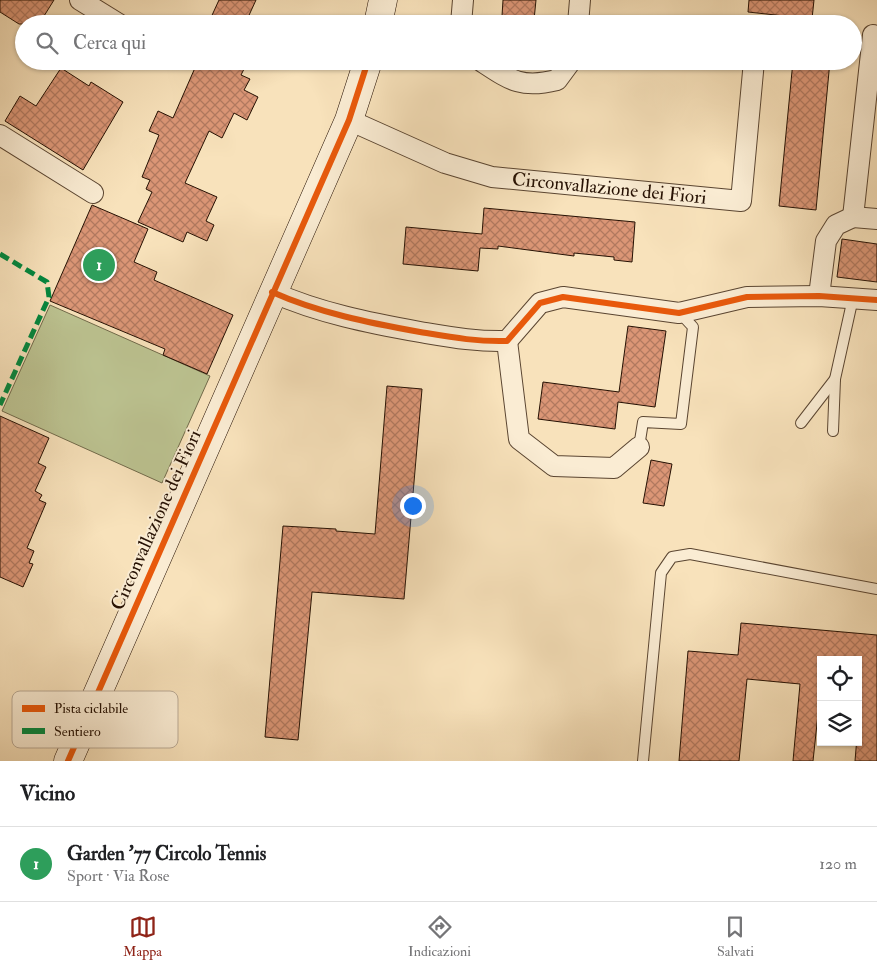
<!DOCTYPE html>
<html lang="it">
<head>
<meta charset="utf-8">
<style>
	:root { --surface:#fff; --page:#f6f6f6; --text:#202124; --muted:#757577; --line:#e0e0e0; --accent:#8f2418 }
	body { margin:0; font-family:"IM FELL Double Pica",serif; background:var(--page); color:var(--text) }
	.controls { position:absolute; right:15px; bottom:15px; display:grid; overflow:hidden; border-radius:0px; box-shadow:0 1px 4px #0004 }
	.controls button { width:45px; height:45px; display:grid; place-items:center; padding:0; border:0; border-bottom:1px solid var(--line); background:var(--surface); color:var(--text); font:25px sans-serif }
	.you { position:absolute; left:412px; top:505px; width:18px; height:18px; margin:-12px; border:4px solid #fff; border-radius:50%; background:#1a73e8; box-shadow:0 0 0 8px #1a73e833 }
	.badge { display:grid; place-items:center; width:32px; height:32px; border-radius:50%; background:var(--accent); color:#fff; font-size:16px; font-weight:700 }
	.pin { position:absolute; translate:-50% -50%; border:2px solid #fff; box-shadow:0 1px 5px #0006 }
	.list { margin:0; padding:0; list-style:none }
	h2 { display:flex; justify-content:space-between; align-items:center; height:65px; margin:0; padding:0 20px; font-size:21px }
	h2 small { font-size:16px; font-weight:400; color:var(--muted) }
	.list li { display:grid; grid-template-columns:32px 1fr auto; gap:15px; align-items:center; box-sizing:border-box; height:75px; padding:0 20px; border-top:1px solid var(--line) }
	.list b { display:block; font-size:19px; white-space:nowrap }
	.list p { margin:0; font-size:16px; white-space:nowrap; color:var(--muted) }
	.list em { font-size:16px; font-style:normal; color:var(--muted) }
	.icon { flex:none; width:28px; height:28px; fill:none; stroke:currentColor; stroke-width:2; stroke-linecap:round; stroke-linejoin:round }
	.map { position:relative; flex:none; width:877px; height:761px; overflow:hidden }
	.search { position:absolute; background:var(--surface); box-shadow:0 1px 4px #0004; left:15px; right:15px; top:15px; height:55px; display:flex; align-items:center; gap:12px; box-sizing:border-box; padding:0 18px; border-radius:28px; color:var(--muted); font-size:19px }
	.sheet { height:140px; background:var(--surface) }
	nav { display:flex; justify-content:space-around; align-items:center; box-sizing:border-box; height:70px; border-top:1px solid var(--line); background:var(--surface); font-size:14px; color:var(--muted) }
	nav a { display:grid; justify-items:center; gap:2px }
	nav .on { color:var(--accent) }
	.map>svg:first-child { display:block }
</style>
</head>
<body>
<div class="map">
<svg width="877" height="761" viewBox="0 0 877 761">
	<defs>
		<pattern id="building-cross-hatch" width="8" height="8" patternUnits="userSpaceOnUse" patternTransform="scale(1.25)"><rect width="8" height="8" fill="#db9676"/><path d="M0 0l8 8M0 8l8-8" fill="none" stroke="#b1795f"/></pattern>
	</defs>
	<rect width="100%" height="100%" fill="#f8e2bb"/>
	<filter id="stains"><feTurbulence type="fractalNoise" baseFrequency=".004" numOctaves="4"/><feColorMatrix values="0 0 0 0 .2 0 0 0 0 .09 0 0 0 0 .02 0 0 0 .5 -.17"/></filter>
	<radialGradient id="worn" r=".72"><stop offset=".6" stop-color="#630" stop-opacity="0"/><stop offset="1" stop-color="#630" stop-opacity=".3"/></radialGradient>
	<polygon fill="#bcc391" stroke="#716a4a" points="50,305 210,376 162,483 2,411"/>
	<g fill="url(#building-cross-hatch)" stroke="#261103">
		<polygon points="0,0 54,0 39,24 19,24 0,12"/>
		<polygon points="219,0 256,0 245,24 208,24"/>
		<polygon points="503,0 536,0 534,20 502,16"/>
		<polygon points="749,0 814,0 812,19 748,12"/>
		<polygon points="198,61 248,61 241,75 250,79 244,90 258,97 247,120 234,113 222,138 209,131 185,183 217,197 206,221 214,225 207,241 187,232 183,242 138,222 152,192 146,189 150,180 142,177 159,135 149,131 158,111 173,118"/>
		<polygon points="793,61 830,61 816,210 779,206"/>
		<polygon points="61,68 89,86 91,82 123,102 83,170 5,121 20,96 36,106"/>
		<polygon points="92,205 148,229 134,262 157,272 154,280 233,315 207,374 163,355 165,349 50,301"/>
		<polygon points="484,208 635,222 632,262 614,260 614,257 574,253 574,256 498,246 498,249 480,248 478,271 403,264 406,227 482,234"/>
		<polygon points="842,239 877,244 877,282 837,277"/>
		<polygon points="628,326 666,331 655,407 618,402 615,429 538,419 543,382 619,392"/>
		<polygon points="387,386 422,389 404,599 312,592 298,740 265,737 283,526 336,529 336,531 375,534"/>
		<polygon points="0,416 49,438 38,463 46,467 35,491 42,495 39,500 46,503 27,548 34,551 29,563 33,564 23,587 0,577"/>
		<polygon points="651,460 672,464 664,506 643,503"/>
		<polygon points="741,623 877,635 877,761 855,761 861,689 858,689 858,660 821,660 821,686 813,761 793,761 800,684 747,679 739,761 679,761 688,651 738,655"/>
	</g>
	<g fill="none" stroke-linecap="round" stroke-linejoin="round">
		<defs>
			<g id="lane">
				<polyline points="801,423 835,379"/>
				<polyline points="833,431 835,379 853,298"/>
				<polyline points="639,447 643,422 681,424 693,327 680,313"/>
				<polyline points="643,761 661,573 672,557 690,554 877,589"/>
			</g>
			<g id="street">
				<polyline points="80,0 119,24"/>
				<polyline points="461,24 463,0"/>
				<polyline points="578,24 580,0"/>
				<polyline points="877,36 873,35 853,217 877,219"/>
				<path d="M481 61C510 80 521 89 557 80L571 61"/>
				<path id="s1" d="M349 120 445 163 492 177 741 201 754 61"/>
				<polyline points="0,135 93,193"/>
				<path d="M272 292C319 313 370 323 420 332 450 337 477 342 507 341L540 303 563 297 679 313 747 297 819 296 877 300"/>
				<polyline points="819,296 826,241 836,225 853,217"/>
				<polyline points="507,341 519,439 554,466 614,468 639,447"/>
			</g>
			<g id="secondary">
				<polyline points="378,24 383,0"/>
				<polyline points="68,761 349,120 368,61"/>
			</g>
		</defs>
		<use href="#lane" stroke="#5a4531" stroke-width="12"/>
		<use href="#street" stroke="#5a4531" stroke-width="22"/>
		<use href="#secondary" stroke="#261103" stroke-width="29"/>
		<use href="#lane" stroke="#faecd3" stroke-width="10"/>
		<use href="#street" stroke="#faecd3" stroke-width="20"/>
		<use href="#secondary" stroke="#faecd3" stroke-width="28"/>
		<polyline stroke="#00873e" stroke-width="5" stroke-dasharray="10 5" stroke-linecap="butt" points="0,254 47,282 49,297 0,405"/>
		<defs>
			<g id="cycleway">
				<path d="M272 292C319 313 370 323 420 332 450 337 477 342 507 341L540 303 563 297 679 313 747 297 819 296 877 300"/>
				<polyline points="68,761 349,120 368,61"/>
			</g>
		</defs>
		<use href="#cycleway" stroke="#faecd3" stroke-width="9"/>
		<use href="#cycleway" stroke="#e8590c" stroke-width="6"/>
	</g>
	<g text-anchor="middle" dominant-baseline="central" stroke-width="4" stroke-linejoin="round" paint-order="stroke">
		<g font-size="19" fill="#261103" stroke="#faecd3">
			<text stroke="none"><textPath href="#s1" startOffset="272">Circonvallazione dei Fiori</textPath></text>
			<text transform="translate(156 520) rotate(-66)">Circonvallazione dei Fiori</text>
		</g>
	</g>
	<rect x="12" y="691" width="166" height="57" rx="8" fill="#faecd3" stroke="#baaa95" stroke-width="1"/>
	<rect x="22" y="705" width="23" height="7" fill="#e8590c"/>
	<rect x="22" y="728" width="23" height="6" fill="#00873e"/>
	<g font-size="14" fill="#261103">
		<text x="54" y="713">Pista ciclabile</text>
		<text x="54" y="736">Sentiero</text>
	</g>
	<rect width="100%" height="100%" filter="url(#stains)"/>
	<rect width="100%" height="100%" fill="url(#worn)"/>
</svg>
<div class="controls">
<button><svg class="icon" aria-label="locate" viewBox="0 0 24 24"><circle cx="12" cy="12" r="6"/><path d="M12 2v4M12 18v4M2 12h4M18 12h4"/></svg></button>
<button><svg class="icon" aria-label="layers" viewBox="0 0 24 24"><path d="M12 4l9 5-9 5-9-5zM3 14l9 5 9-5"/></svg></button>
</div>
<div class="you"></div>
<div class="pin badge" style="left:99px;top:265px;background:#2e9e5b">1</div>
<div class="search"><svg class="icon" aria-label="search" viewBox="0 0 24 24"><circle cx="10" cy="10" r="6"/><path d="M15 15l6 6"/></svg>Cerca qui</div>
</div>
<section class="sheet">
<h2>Vicino<small></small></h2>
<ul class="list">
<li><span class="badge" style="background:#2e9e5b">1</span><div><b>Garden '77 Circolo Tennis</b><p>Sport · Via Rose</p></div><em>120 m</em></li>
</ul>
</section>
<nav>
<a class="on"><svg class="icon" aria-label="map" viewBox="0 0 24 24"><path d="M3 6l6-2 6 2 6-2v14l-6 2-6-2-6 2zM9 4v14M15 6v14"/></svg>Mappa</a>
<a><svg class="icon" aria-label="directions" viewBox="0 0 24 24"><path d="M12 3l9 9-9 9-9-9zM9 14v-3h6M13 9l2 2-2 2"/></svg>Indicazioni</a>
<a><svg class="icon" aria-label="saved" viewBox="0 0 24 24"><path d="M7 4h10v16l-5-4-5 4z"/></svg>Salvati</a>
</nav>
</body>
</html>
